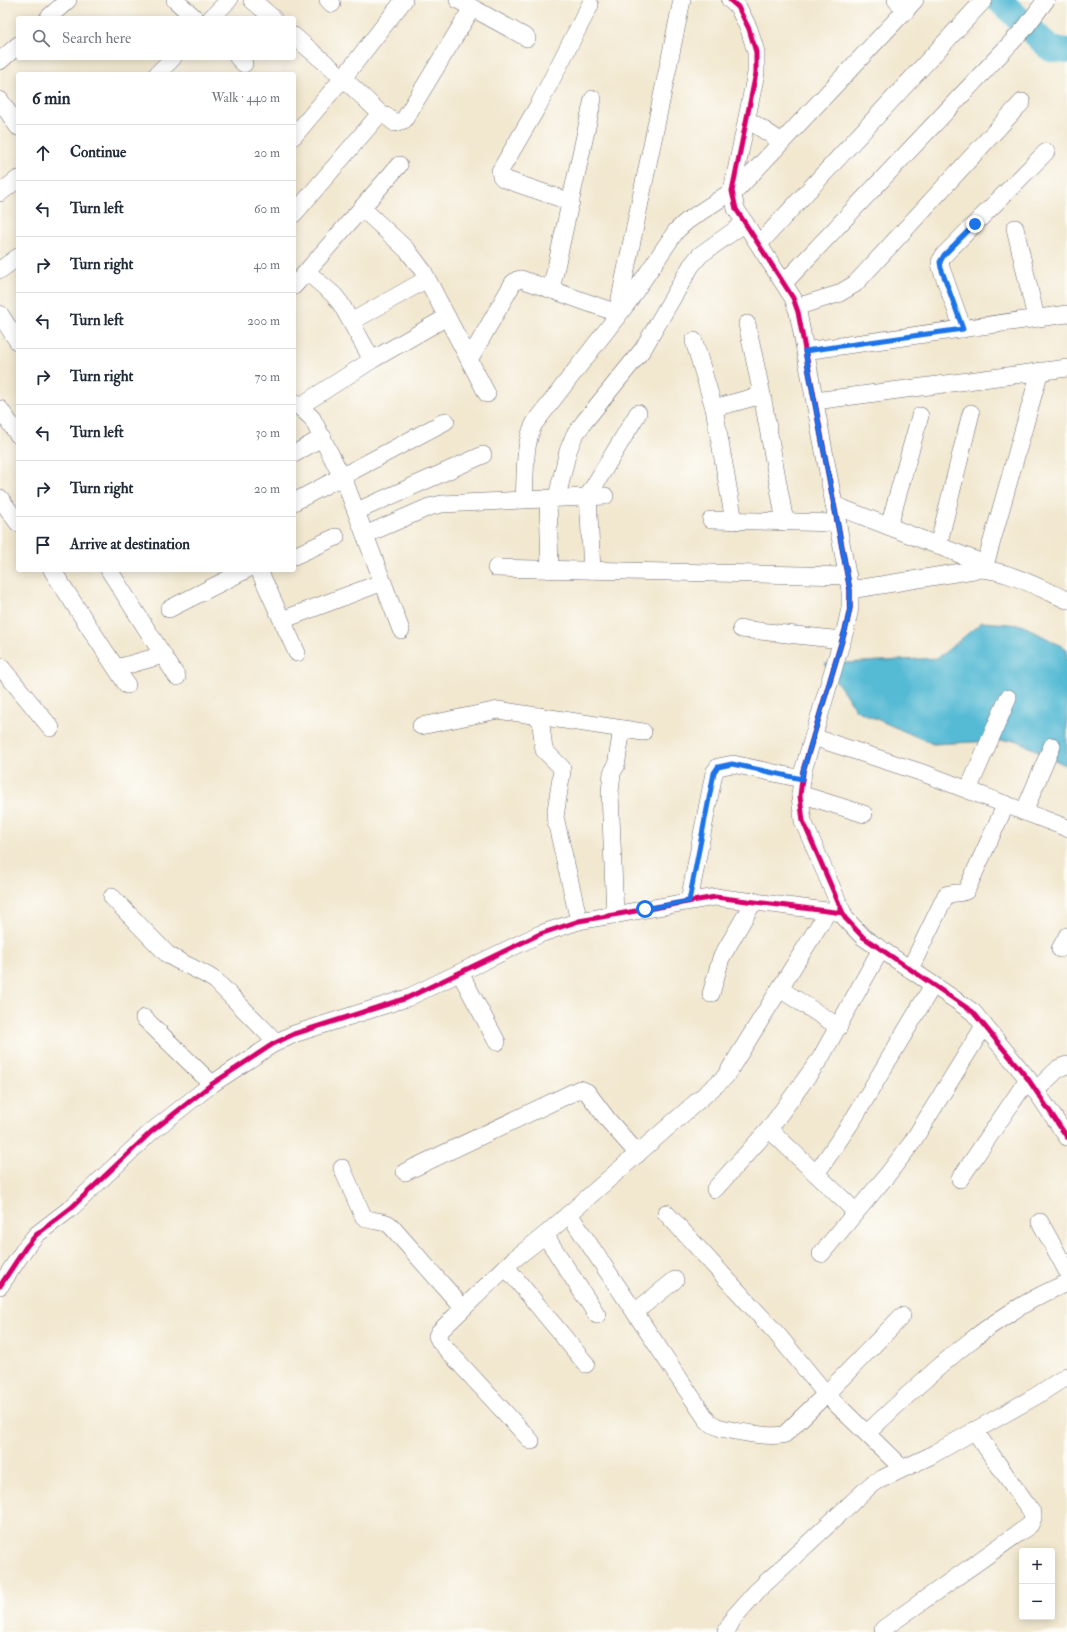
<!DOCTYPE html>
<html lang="en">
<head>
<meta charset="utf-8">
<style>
	:root { --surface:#fff; --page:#f6f6f7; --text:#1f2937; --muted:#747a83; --line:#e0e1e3 }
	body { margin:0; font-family:"IM FELL Double Pica",serif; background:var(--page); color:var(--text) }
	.controls { position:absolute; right:12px; bottom:12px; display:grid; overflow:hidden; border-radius:4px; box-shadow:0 2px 10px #0003 }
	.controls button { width:36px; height:36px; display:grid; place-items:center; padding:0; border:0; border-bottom:1px solid var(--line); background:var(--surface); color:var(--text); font:20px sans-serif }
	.stop { position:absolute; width:12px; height:12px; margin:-9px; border:3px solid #1a73e8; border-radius:50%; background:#fff }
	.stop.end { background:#1a73e8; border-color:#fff; box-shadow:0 1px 4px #0008 }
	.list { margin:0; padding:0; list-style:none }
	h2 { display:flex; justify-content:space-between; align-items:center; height:52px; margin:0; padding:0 16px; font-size:17px }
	h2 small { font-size:13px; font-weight:400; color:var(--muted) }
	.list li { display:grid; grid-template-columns:26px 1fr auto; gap:12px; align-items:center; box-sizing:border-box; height:56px; padding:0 16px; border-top:1px solid var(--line) }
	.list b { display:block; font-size:15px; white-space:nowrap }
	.list em { font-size:13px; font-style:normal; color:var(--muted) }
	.icon { flex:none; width:22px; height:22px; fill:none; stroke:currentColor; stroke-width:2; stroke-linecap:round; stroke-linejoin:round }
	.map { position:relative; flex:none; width:1067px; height:1632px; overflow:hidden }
	.search { position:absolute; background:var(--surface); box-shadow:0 2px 10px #0003; left:16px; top:16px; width:280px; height:44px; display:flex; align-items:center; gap:10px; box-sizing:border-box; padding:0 14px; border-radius:4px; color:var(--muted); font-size:15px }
	.panel { position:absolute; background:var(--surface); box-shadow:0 2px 10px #0003; left:16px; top:72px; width:280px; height:500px; border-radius:4px }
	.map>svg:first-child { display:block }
</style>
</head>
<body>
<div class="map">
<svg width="1067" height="1632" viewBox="0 0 1067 1632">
	<rect width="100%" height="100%" fill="#fdfcf7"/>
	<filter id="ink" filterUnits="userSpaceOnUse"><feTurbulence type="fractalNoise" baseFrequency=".025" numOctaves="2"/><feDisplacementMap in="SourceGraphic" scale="8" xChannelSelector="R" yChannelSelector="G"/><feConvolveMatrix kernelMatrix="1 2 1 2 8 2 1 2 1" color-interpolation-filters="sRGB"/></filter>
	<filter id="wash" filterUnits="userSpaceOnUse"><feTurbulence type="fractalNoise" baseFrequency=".012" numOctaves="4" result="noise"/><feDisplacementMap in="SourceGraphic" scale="16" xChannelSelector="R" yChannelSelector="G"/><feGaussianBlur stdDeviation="0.9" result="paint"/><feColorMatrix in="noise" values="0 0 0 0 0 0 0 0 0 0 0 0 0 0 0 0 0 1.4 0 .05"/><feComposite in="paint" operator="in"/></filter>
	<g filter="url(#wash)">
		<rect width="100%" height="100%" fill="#f2e8d0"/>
		<polygon fill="#55bad4" stroke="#3c6e88" points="982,622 1022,625 1067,649 1067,766 1016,740 933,744 856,710 825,664 938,658"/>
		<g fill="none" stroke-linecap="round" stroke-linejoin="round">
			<polyline stroke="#55bad4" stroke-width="26" points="999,0 1051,49 1067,51"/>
		</g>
	</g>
	<g filter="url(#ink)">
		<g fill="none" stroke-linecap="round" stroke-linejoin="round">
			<defs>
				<g id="minor">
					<polyline points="175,0 195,18"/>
					<polyline points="252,0 273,18"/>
					<polyline points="328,0 332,4"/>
					<polyline points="458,0 527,38"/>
					<polyline points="730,0 738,7 749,29 756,52 756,73 732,191 736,209 793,298 798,312 850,590 850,608 846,627 803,771 800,796 803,821 845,918 863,937 973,1012 1028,1079 1067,1137"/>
					<polyline points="896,0 906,11"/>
					<polyline points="48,18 68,0"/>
					<polyline points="211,18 229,0"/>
					<polyline points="294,36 343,78 382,115"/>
					<polyline points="238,58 244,64"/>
					<polyline points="0,61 18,45"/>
					<polyline points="157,74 173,58"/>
					<polyline points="0,100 18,127"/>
					<polyline points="747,119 782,142"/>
					<polyline points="294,136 343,78 404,0"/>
					<polyline points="0,193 18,179"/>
					<polyline points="733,194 915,0"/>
					<polyline points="571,202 504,179 501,176 500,171 538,106 590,5"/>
					<polyline points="362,208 408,251 423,271 487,394"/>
					<polyline points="294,214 378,116 386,116 395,123 404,120 472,8"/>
					<polyline points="1015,228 1036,318"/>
					<polyline points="759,244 984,0"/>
					<polyline points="0,270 18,257"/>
					<polyline points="307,272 334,295 341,304 372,360"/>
					<polyline points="784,283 1025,28 1046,0"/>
					<polyline points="294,286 399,165"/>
					<polyline points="551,290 593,99"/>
					<polyline points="796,307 838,294 855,284 1022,102"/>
					<polyline points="617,313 682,0"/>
					<polyline points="0,314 18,342"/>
					<polyline points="351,322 427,279"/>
					<polyline points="747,324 762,395 785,522"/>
					<polyline points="963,329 941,268 940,262 944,255 1046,152"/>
					<polyline points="694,341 714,408 734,521"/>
					<polyline points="805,351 1067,314"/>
					<polyline points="469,360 513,283 517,280 521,279 617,313"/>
					<polyline points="815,401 1067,368"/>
					<polyline points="294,402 312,418 346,485 401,630"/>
					<polyline points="300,406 372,360 447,317"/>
					<polyline points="714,408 762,395"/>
					<polyline points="0,409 18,435"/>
					<polyline points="294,454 323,437"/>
					<polyline points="557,497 568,451 574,436 584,422 643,349 691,266 700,255 745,223"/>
					<polyline points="0,498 18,523"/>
					<polyline points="548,498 550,570"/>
					<path d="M524 499C526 475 523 446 534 424L626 305 676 231 687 221 732 191"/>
					<polyline points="294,502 446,421"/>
					<polyline points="834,505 985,564"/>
					<polyline points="357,511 483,455"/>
					<polyline points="711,520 838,523"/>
					<polyline points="889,526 920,416"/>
					<polyline points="365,535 429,507 442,504 605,496"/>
					<polyline points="938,546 971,413"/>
					<polyline points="294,556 336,537"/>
					<polyline points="496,568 848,576"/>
					<polyline points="984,569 1040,371"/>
					<polyline points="52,570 127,685"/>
					<polyline points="109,570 177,677"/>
					<polyline points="259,570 297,653"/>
					<polyline points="592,570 588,496 638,413"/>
					<path d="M850 590 980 569C1010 571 1039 588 1067 600"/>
					<polyline points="169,609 246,570"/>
					<polyline points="282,620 383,582"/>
					<polyline points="741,629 842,640"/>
					<polyline points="0,666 51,728"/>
					<polyline points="117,668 163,655"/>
					<polyline points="540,716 544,750 562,768 562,771 555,817 579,921"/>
					<polyline points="421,726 498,710 643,732"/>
					<polyline points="813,737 926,774 1067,828"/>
					<polyline points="968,790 1008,698"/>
					<polyline points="800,794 864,814"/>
					<polyline points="1024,812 1052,746"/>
					<path d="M112 897 167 954C183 965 201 970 216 981L276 1042"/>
					<polyline points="689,901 714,773 718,767 733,764 802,779"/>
					<polyline points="615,915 610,792 612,773 616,766 622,729"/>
					<polyline points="1060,949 1067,936"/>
					<path d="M910 969 946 895C953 892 960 894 966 891L1006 804"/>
					<polyline points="460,973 497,1042"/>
					<polyline points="780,989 839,1027"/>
					<polyline points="711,994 721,958 754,901"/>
					<polyline points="144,1018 212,1084"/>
					<polyline points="1035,1091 1059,1068 1067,1065"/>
					<polyline points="769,1129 856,1212"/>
					<path d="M342 1168 363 1216C371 1223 381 1219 390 1225L463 1308"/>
					<polyline points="405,1172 580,1089 587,1092 608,1120 638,1154"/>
					<polyline points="816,1174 854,1118 933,985"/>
					<polyline points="960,1179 1028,1079"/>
					<polyline points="715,1189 769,1129 820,1059 881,949"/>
					<polyline points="666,1213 776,1333 826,1394 902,1468"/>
					<path d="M569 1214 707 1420C711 1424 715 1426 721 1428 734 1431 773 1439 785 1434L826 1394 902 1316"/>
					<polyline points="1040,1222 1067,1271"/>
					<polyline points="545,1235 597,1315"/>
					<polyline points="821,1254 888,1174 911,1144 984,1026"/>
					<polyline points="506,1267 586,1364"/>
					<polyline points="0,1286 26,1247 36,1235 71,1208 151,1132 212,1084 273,1044 294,1034 407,998 540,934 579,921 715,897 843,913"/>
					<polyline points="635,1312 675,1280"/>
					<path d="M867 1433C928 1376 989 1315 1067 1283"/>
					<polyline points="531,1441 440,1342 437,1336 439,1332 513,1260 545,1235 725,1077 828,911"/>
					<polyline points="883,1629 1030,1525 1033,1518 1033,1514 974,1430"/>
					<polyline points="726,1632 734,1617 757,1591 873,1483 930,1456 1036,1396 1067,1376"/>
				</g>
			</defs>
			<use href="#minor" stroke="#6b676f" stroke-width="18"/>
			<use href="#minor" stroke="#fff" stroke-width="17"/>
			<defs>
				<g id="cycleway">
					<polyline points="730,0 738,7 749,29 756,52 756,73 732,191 736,209 793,298 798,312 850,590 850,608 846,627 803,771 800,796 803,821 845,918 863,937 973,1012 1028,1079 1067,1137"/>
					<polyline points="0,1286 26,1247 36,1235 71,1208 151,1132 212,1084 273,1044 294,1034 407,998 540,934 579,921 715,897 843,913"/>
				</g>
			</defs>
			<use href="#cycleway" stroke="#fdfcf7" stroke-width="8"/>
			<use href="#cycleway" stroke="#d6006c" stroke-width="5"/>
		</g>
	</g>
	<g fill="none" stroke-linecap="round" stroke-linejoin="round" filter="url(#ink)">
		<polyline stroke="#1a73e8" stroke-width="5" points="645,909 689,901 714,773 718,767 732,764 802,779 803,771 846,627 850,608 850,590 805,351 963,329 941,268 940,262 944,255 975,224"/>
	</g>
</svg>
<div class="controls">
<button>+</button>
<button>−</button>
</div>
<div class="stop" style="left:645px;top:909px"></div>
<div class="stop end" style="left:975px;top:224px"></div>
<div class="search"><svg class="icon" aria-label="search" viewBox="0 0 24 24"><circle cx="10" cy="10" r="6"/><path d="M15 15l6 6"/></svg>Search here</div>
<section class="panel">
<h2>6 min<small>Walk · 440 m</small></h2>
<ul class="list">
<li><svg class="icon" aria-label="ahead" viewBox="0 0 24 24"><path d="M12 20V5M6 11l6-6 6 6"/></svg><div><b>Continue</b></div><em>20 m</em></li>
<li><svg class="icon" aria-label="left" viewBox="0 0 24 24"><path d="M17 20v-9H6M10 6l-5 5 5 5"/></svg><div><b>Turn left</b></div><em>60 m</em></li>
<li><svg class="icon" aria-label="right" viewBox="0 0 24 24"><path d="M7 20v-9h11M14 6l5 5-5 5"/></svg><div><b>Turn right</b></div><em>40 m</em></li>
<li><svg class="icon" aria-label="left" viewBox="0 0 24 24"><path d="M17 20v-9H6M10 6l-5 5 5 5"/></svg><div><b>Turn left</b></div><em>200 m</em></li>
<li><svg class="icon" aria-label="right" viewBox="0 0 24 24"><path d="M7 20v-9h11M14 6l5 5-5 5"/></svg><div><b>Turn right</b></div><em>70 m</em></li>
<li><svg class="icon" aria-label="left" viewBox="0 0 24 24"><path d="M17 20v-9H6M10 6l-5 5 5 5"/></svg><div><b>Turn left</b></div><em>30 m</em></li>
<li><svg class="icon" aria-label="right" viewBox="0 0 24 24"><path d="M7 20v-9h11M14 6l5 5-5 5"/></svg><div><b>Turn right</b></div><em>20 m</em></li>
<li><svg class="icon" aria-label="arrive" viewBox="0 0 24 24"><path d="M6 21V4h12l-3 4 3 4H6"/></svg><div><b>Arrive at destination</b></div></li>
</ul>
</section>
</div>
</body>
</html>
